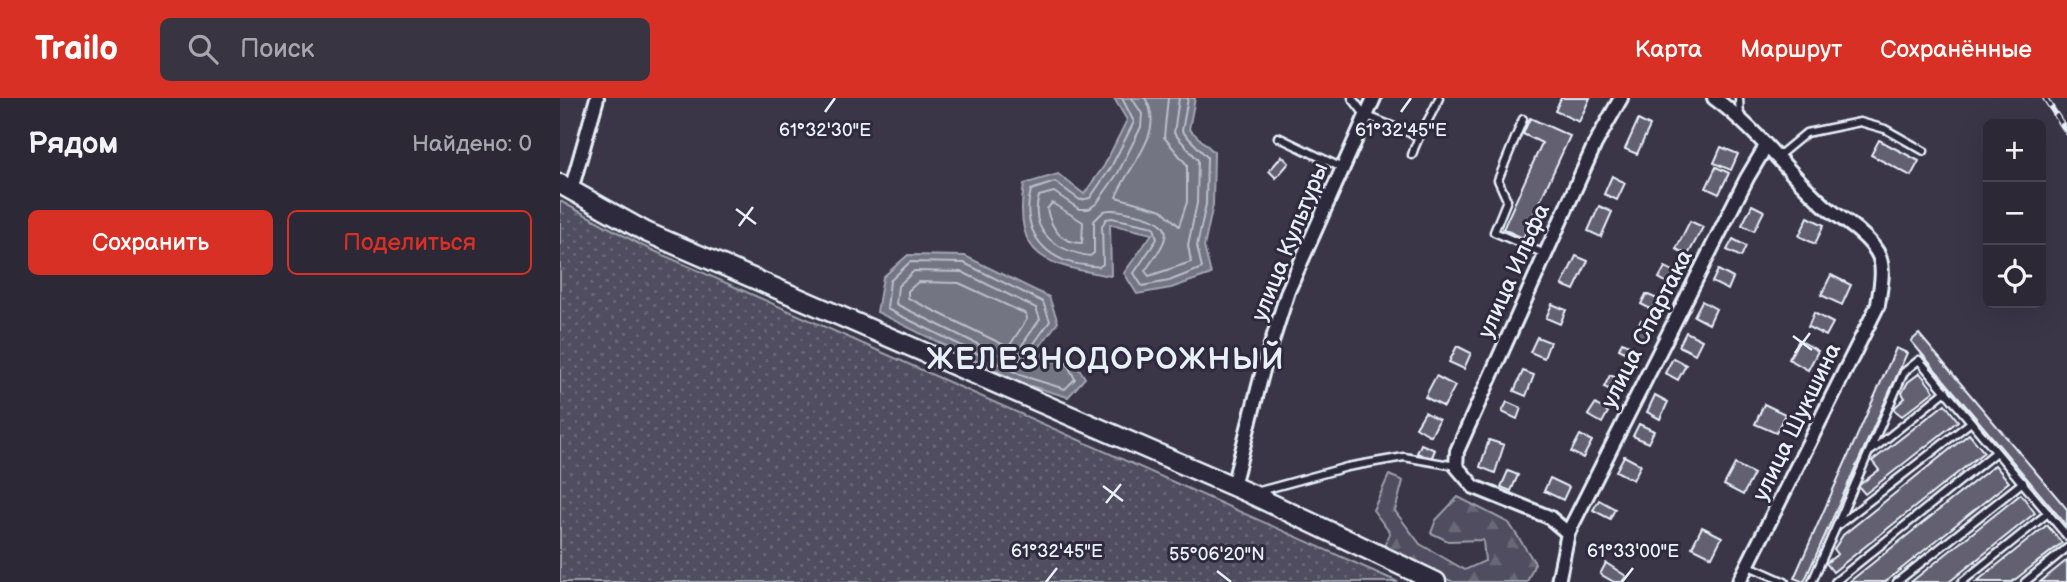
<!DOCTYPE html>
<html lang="ru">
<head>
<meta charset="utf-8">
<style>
	:root { --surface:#2c2836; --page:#383442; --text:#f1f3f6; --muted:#a6a6ad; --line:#484451; --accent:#d93025 }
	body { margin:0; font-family:"Balsamiq Sans",sans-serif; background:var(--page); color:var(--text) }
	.controls { position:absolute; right:21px; top:21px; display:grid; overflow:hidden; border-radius:10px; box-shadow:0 7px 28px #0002 }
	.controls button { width:63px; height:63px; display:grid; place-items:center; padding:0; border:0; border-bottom:2px solid var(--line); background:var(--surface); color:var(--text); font:35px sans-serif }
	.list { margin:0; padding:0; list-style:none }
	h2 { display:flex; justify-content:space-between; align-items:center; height:91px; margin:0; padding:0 28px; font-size:30px }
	h2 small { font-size:23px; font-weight:400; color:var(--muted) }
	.actions { display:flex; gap:14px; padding:21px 28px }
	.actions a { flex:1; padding:16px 0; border:2px solid var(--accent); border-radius:10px; text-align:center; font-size:24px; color:var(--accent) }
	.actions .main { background:var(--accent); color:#fff }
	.icon { flex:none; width:38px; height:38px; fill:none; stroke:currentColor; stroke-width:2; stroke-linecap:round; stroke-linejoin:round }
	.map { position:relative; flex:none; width:1507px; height:484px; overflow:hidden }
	header { display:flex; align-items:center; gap:42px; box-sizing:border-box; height:98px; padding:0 35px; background:var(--accent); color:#fff }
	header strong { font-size:33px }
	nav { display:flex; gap:38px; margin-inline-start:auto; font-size:24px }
	.search { width:490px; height:63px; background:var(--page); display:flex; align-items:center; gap:18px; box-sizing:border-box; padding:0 24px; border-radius:10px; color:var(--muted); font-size:26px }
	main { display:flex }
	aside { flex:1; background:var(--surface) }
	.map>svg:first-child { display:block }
</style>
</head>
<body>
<header>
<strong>Trailo</strong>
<div class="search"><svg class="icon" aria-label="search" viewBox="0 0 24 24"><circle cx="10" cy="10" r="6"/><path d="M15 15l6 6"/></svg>Поиск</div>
<nav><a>Карта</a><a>Маршрут</a><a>Сохранённые</a></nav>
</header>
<main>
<aside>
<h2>Рядом<small>Найдено: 0</small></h2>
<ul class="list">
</ul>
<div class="actions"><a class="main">Сохранить</a><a>Поделиться</a></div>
</aside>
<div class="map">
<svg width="1507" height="484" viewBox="0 0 1507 484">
	<defs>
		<pattern id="grass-dots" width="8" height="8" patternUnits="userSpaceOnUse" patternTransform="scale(1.75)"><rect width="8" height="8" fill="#504e5f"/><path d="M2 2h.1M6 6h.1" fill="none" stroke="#696877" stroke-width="1.8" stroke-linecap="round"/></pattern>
		<pattern id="forest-firs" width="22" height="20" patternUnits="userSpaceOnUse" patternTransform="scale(1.75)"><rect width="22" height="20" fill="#504e5f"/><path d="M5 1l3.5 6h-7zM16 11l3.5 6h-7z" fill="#696877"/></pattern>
	</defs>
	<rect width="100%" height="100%" fill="#3a3648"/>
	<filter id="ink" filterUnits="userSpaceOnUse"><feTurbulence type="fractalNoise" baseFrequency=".0143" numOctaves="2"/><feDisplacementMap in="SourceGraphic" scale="14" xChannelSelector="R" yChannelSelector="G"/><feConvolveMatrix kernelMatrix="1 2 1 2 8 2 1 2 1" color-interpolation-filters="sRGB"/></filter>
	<g filter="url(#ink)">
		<polygon fill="url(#grass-dots)" stroke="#9ca0ac" stroke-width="2" points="0,103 83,148 838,484 0,484"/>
		<polygon fill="url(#forest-firs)" stroke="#9ca0ac" stroke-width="2" points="829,377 843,383 835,413 860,446 905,472 925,463 923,442 888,443 871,435 876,422 898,399 949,425 975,465 967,484 893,484 823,451 830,435 813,412"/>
		<g fill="#737482" stroke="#a2a6b1" stroke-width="2">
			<path d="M554 0H635L629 31 654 54 653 107 644 149 651 176 611 190 577 196 564 175 592 136 550 126 551 178C487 167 453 161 464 86L498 76 524 96 544 68 567 22Z"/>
			<polygon points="348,157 405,158 489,199 498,224 474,256 509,255 525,280 508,299 461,285 317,214 323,179"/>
		</g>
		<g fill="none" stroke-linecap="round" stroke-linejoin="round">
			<g stroke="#b9bfc9" stroke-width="2">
				<path d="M562 0 574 24 550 71 530 100 520 102 495 84 471 92C463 120 473 148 501 161 511 167 528 167 539 169L543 166 542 128 546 121 552 120 594 129 597 141 574 175 582 188 609 183 642 170 637 148 646 106 647 59 622 33 628 0"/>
				<path d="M572 0 582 16 581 29 558 75 537 105 529 111H519L494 94 479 98C468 136 499 153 530 158L534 155V123L544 113C554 110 565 114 576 116 623 126 605 144 585 173L589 178 631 164 628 147 637 105 638 62 614 35 619 0"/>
				<path d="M585 0C607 35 568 67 556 99L602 112 619 128 627 104V67L604 39 608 0"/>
				<path d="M492 105 523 124 522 145C501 145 491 130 487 111Z"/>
				<polygon points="350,164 404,165 483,204 490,223 470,251 469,258 477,264 505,262 515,281 505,291 463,278 327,211 330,183"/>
				<polygon points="354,173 402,174 476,210 480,221 462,247 460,264 456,265 336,206 338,188"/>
				<polygon points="358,184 399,185 466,216 467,221 450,247 446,248 348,200 348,193"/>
			</g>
		</g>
		<g fill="#636171" stroke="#e8f1f8" stroke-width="2">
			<polygon points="1001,0 1030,0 1019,24 995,13"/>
			<polygon points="970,20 1010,38 963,140 943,131 982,45 963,36"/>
			<polygon points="1078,22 1090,28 1077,56 1065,51"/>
			<polygon points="1319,42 1359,63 1351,78 1311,57"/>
			<polygon points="1161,49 1178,56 1171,72 1154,65"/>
			<polygon points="722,58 729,65 716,80 709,73"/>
			<polygon points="1156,69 1169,75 1159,96 1146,90"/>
			<polygon points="1052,78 1065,85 1057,102 1044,96"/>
			<polygon points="1192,107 1204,113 1194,133 1182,127"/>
			<polygon points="1039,108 1052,114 1041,139 1028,133"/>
			<polygon points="1248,119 1264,127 1255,146 1239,138"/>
			<polygon points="1130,123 1143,129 1128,157 1116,151"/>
			<polygon points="1173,141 1186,148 1181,159 1167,152"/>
			<polygon points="1016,158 1028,163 1014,192 1002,187"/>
			<polygon points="1105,169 1119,176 1113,188 1099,180"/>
			<polygon points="1158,172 1173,180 1168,192 1152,184"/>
			<polygon points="1271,177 1291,187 1282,207 1261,197"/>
			<polygon points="1086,196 1104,204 1098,215 1081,206"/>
			<polygon points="1142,203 1156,211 1149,226 1134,218"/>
			<polygon points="992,206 1006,212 1000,226 986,220"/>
			<polygon points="1254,215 1273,225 1266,238 1248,229"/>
			<polygon points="1081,222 1093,227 1085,243 1074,237"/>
			<polygon points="1126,234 1142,242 1135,256 1119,248"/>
			<polygon points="1359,236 1507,411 1507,428 1351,243"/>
			<polygon points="977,239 990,244 984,260 970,254"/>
			<polygon points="1239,242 1258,253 1248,272 1229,261"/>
			<polygon points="1062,244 1080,252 1076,260 1059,251"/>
			<polygon points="897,248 911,255 904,271 889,264"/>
			<polygon points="1336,250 1347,255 1244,484 1234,480"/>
			<polygon points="1113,260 1126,267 1118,282 1105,275"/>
			<polygon points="963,273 974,277 966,298 954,293"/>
			<polygon points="1360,275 1374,293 1342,318 1333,311 1345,300 1342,295 1348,284"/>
			<polygon points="1050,277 1063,283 1057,295 1044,289"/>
			<polygon points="876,278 895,288 884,309 865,299"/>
			<polygon points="1095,297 1108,304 1100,321 1087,314"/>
			<polygon points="947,304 961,310 957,321 942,314"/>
			<polygon points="1035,306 1048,314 1042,325 1028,317"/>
			<polygon points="1204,306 1225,316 1216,335 1195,326"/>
			<polygon points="1385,306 1398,323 1305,396 1298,388 1319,372 1312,363"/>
			<polygon points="865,314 879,322 871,338 856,329"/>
			<polygon points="1079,326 1094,333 1088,345 1073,338"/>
			<polygon points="1409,336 1424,354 1273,474 1266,465 1278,456 1274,451 1283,437"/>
			<polygon points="1020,337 1032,343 1023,360 1011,354"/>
			<polygon points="929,342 944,347 935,375 920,369"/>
			<polygon points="861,346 875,352 871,361 857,355"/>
			<polygon points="1064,358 1081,367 1073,382 1056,373"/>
			<polygon points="1175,366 1194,376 1183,397 1164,387"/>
			<polygon points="1435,367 1449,384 1325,484 1289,484"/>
			<polygon points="948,373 958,377 951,393 941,389"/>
			<polygon points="990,380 1009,389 1003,402 984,393"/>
			<polygon points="1461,396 1475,415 1389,484 1351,484"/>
			<polygon points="1039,402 1055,411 1050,421 1033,412"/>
			<polygon points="1487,427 1502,445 1452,484 1416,484"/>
			<polygon points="1142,429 1162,439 1152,459 1132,449"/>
			<polygon points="1507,462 1507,484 1480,484"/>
			<polygon points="1046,465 1066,478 1062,484 1054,484 1040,476"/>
		</g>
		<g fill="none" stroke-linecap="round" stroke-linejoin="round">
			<defs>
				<g id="lane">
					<polyline points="792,0 805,17 857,38"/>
					<polyline points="1179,0 1180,19"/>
					<polyline points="963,21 938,82 947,102 934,134 985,156"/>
					<polyline points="718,39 782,70"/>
					<path d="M852 57C858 36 871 20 879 0"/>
					<polyline points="1217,59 1246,35 1300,24 1325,31 1364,53"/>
					<polyline points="1311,353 1386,293"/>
					<polyline points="696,394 787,369 844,359 896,368"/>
					<polyline points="1277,428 1411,324"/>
					<polyline points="1189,468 1225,484"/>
					<polyline points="1252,484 1344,274 1359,262 1507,438"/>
					<polyline points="1275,484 1436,354"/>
					<polyline points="1337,484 1463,384"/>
					<polyline points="1402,484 1488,415"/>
					<polyline points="1465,484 1507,450"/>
				</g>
				<g id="street">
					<path d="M1154 0C1196 30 1226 73 1265 108 1282 122 1305 134 1317 154 1326 169 1320 190 1318 207L1179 484"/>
					<polyline points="11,92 37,0"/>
					<polyline points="673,388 703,272 728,193 814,0"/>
					<polyline points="1008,435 1187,80 1206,48"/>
					<polyline points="998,484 1008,435 989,419 914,389 896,368 897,353 1035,46 1061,0"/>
				</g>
				<polyline id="secondary" points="0,86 86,134 691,396 876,484"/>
			</defs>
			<use href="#lane" stroke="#e8f1f8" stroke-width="11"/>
			<use href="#street" stroke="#e8f1f8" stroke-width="18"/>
			<use href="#secondary" stroke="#e8f1f8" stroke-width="23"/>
			<use href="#lane" stroke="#2f2a3d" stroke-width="6"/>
			<use href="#street" stroke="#2f2a3d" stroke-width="12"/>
			<use href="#secondary" stroke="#2f2a3d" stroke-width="18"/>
			<defs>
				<polyline id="rail" points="1485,0 1507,34"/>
			</defs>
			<use href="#rail" stroke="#e8f1f8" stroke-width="6"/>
			<use href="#rail" stroke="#2f2a3d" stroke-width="3.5" stroke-dasharray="10" stroke-linecap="butt"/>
		</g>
	</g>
	<path fill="none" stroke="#e8f1f8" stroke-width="2.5" d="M265 14 275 0M841 14 851 0M176 111 196 126M179 128 193 109M1233 238 1252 252M1235 255 1250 235M543 388 563 403M546 405 561 386M657 473 671 484M486 484 497 470M1062 484 1073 470"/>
	<g text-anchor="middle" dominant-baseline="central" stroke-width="6" stroke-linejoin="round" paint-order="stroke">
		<g font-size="23" fill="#e8f1f8" stroke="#2f2a3d">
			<text transform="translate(730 144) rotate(-68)">улица Культуры</text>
			<text transform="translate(954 173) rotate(-66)">улица Ильфа</text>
			<text transform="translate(1087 231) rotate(-63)">улица Спартака</text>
			<text transform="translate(1237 324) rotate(-64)">улица Шукшина</text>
		</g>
		<g font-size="30" font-weight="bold" letter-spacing="2" fill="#e8f1f8" stroke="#2f2a3d">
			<text x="546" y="262">ЖЕЛЕЗНОДОРОЖНЫЙ</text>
		</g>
	</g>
	<g font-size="18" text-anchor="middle" fill="#e8f1f8" stroke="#2f2a3d" stroke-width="6" stroke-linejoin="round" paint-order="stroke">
		<text x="265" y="38">61°32'30"E</text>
		<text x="841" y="38">61°32'45"E</text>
		<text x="497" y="459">61°32'45"E</text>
		<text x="1073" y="459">61°33'00"E</text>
		<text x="657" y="462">55°06'20"N</text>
	</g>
</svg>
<div class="controls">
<button>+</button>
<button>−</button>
<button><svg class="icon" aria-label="locate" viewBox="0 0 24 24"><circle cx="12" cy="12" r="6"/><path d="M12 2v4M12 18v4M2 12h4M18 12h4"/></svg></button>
</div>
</div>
</main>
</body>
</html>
